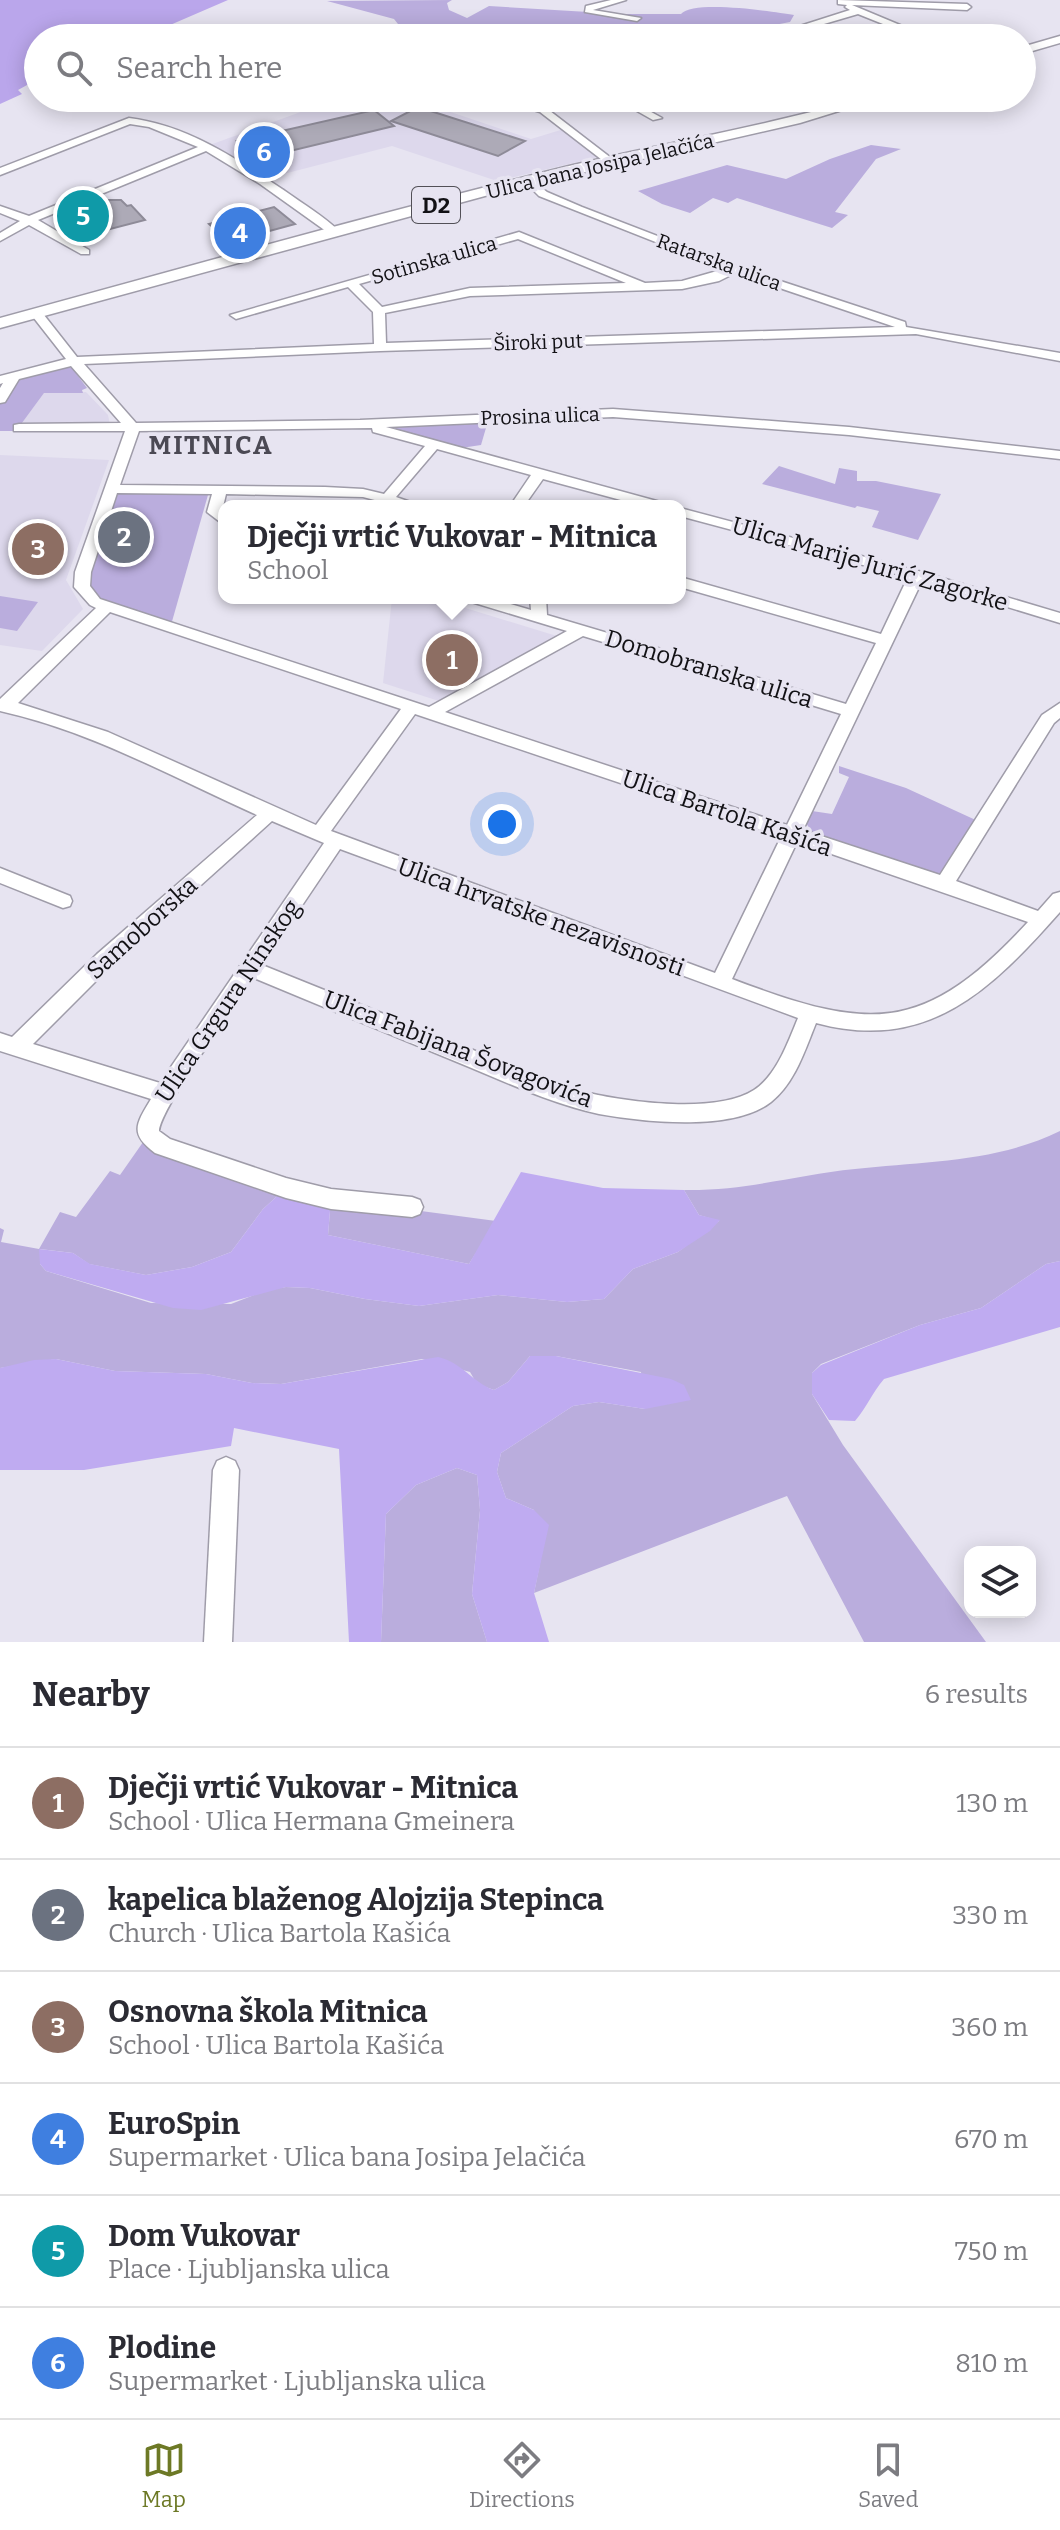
<!DOCTYPE html>
<html lang="en">
<head>
<meta charset="utf-8">
<style>
	:root { --surface:#fff; --page:#f7f7f7; --text:#2b2b33; --muted:#7c7c81; --line:#e1e1e2; --accent:#6d7926 }
	body { margin:0; font-family:Bitter,serif; background:var(--page); color:var(--text) }
	.controls { position:absolute; right:24px; bottom:24px; display:grid; overflow:hidden; border-radius:16px; box-shadow:0 4px 20px #0003 }
	.controls button { width:72px; height:72px; display:grid; place-items:center; padding:0; border:0; border-bottom:2px solid var(--line); background:var(--surface); color:var(--text); font:40px sans-serif }
	.you { position:absolute; left:502px; top:824px; width:28px; height:28px; margin:-20px; border:6px solid #fff; border-radius:50%; background:#1a73e8; box-shadow:0 0 0 12px #1a73e833 }
	.badge { display:grid; place-items:center; width:52px; height:52px; border-radius:50%; background:var(--accent); color:#fff; font-size:26px; font-weight:700 }
	.pin { position:absolute; translate:-50% -50%; border:4px solid #fff; box-shadow:0 2px 8px #0006 }
	.popup { position:absolute; left:218px; top:500px; width:468px; height:104px; box-sizing:border-box; display:grid; place-content:center; border-radius:16px; background:var(--surface); filter:drop-shadow(0 2px 6px #0005); font-size:26px; white-space:nowrap; color:var(--muted) }
	.popup b { font-size:30px; color:var(--text) }
	.popup::after { content:''; position:absolute; left:50%; top:100%; margin-left:-16px; border:16px solid transparent; border-top-color:var(--surface) }
	.list { margin:0; padding:0; list-style:none }
	h2 { display:flex; justify-content:space-between; align-items:center; height:104px; margin:0; padding:0 32px; font-size:34px }
	h2 small { font-size:26px; font-weight:400; color:var(--muted) }
	.list li { display:grid; grid-template-columns:52px 1fr auto; gap:24px; align-items:center; box-sizing:border-box; height:112px; padding:0 32px; border-top:2px solid var(--line) }
	.list b { display:block; font-size:30px; white-space:nowrap }
	.list p { margin:0; font-size:26px; white-space:nowrap; color:var(--muted) }
	.list em { font-size:26px; font-style:normal; color:var(--muted) }
	.icon { flex:none; width:44px; height:44px; fill:none; stroke:currentColor; stroke-width:2; stroke-linecap:round; stroke-linejoin:round }
	.map { position:relative; flex:none; width:1060px; height:1642px; overflow:hidden }
	.search { position:absolute; background:var(--surface); box-shadow:0 4px 20px #0003; left:24px; right:24px; top:24px; height:88px; display:flex; align-items:center; gap:20px; box-sizing:border-box; padding:0 28px; border-radius:44px; color:var(--muted); font-size:30px }
	.sheet { height:776px; background:var(--surface) }
	nav { display:flex; justify-content:space-around; align-items:center; box-sizing:border-box; height:112px; border-top:2px solid var(--line); background:var(--surface); font-size:22px; color:var(--muted) }
	nav a { display:grid; justify-items:center; gap:4px }
	nav .on { color:var(--accent) }
	.map>svg:first-child { display:block }
</style>
</head>
<body>
<div class="map">
<svg width="1060" height="1642" viewBox="0 0 1060 1642">
	<rect width="100%" height="100%" fill="#e7e4f1"/>
	<g fill="#ddd8ec">
		<polygon points="339,98 409,98 531,139 564,129 598,157 497,181 392,146 264,179 207,146"/>
		<polygon points="86,392 108,415 110,425 20,425 44,393"/>
		<polygon points="0,455 109,460 66,580 83,609 42,651 0,645"/>
		<polygon points="392,598 433,598 560,637 442,702 383,683"/>
	</g>
	<g fill="#baaddd">
		<path d="M452 0 447 3 449 10 467 18 489 6 622 14H681C693 0 770 11 794 15L790 22 769 26 754 34 753 38H383L398 24 394 19 327 1Z"/>
		<polygon points="871,145 901,149 876,159 835,212 848,215 832,228 737,198 728,203 713,198 690,213 662,204 638,191 727,165 786,179 830,159"/>
		<polygon points="68,367 72,368 87,388 82,390 83,393 44,393 16,431 0,431 0,402 17,379"/>
		<polygon points="488,421 481,445 461,448 395,429 397,426"/>
		<polygon points="779,466 835,484 839,468 857,471 857,481 876,481 941,494 918,540 872,527 879,511 857,506 855,508 762,484"/>
		<polygon points="117,492 208,495 171,625 101,601 85,579 110,498"/>
		<polygon points="0,596 38,602 17,631 0,628"/>
		<polygon points="839,766 906,788 980,822 946,873 939,874 811,833 806,822 812,811 832,814 849,777 839,773"/>
		<path d="M1060 1131V1261L1046 1264 981 1308 920 1325 821 1364 812 1373V1394L843 1445 986 1642H864L787 1496 534 1593 541 1558 534 1510 506 1498 497 1472 501 1453 573 1406 599 1402 645 1409 641 1372 556 1356H530L508 1382 494 1390 477 1384 470 1372 422 1359 281 1384 252 1383 206 1374 115 1371 56 1359 0 1368V1228L4 1230 1 1242 39 1249 60 1212 76 1217 110 1171 120 1175 148 1135 286 1188 263 1209 231 1252 192 1267 146 1275 89 1264 73 1253 40 1249V1264L46 1271 151 1303 231 1304 267 1290 286 1287 310 1288 365 1299 419 1306 498 1295 567 1302 604 1299 633 1269 678 1252 719 1221 699 1215 684 1190C746 1191 795 1175 855 1169 925 1161 995 1163 1060 1131Z"/>
		<polygon points="331,1199 496,1221 469,1264 328,1235"/>
		<polygon points="457,1468 477,1475 480,1510 472,1594 487,1642 381,1642 386,1514 416,1485"/>
	</g>
	<g fill="#bfabf1">
		<polygon points="521,1172 603,1188 684,1190 699,1215 720,1220 710,1231 678,1252 633,1269 604,1299 567,1302 498,1295 419,1306 365,1299 310,1288 286,1287 201,1310 173,1308 46,1271 40,1264 39,1249 73,1253 90,1264 146,1275 192,1267 231,1252 263,1209 286,1188 331,1199 328,1235 469,1264"/>
		<path d="M1060 1261V1327L884 1379C872 1393 867 1407 855 1421L829 1420 812 1394V1373L821 1365 920 1325 981 1308 1046 1264Z"/>
		<path d="M530 1356H556L671 1379 684 1385 691 1400 645 1409 599 1402 573 1406 501 1453 497 1472 506 1498 534 1510 549 1525 534 1593 549 1642H487L472 1594 480 1510 477 1475 457 1468 416 1485 386 1514 381 1642H349L339 1449 234 1428 231 1446 84 1470H0V1368L34 1360 56 1359 115 1371 206 1374 252 1383 281 1384 438 1357C463 1363 472 1382 494 1390L508 1382Z"/>
	</g>
	<polygon fill="#baa6eb" points="0,0 228,0 140,38 38,38 38,79 18,90 22,94 0,104"/>
	<g fill="#adaab7" stroke="#8e8b98" stroke-width="2">
		<polygon points="418,107 525,141 498,156 391,121"/>
		<polygon points="374,110 394,126 257,159 237,141"/>
		<polygon points="106,200 121,200 127,206 131,205 145,220 91,234 62,219"/>
		<polygon points="274,207 295,224 229,242 209,224"/>
	</g>
	<g fill="none" stroke-linecap="round" stroke-linejoin="round">
		<defs>
			<g id="minor">
				<polygon points="611,0 626,0 593,10 641,18 637,21 585,12 586,6"/>
				<polygon points="838,0 967,4 971,7 967,10 852,5 931,38 918,38 858,14 783,36 778,33 850,10 845,7 847,5 838,4"/>
				<path d="M493 98C510 98 530 108 545 106 559 104 569 98 584 98L550 111 615 161 606 163 540 112Z"/>
				<polygon points="614,98 626,98 662,118 653,120"/>
				<polygon points="812,98 825,98 845,109 837,111"/>
				<path d="M129 118C187 125 237 159 285 191 303 204 324 216 340 232L330 234 260 184 206 151 38 220 89 250V254H81L29 225 0 241V233L20 221 0 213V206L29 216 198 147 149 127 130 124 0 175V168Z"/>
				<path d="M529 178 547 192 582 207 738 267 905 322 906 327 1060 353V361L916 334 380 351 84 364 136 423 360 420 613 409 849 427 1060 451V459L849 435 613 417 386 427 664 503 666 506H643L543 479 524 506H510L531 475 437 449 396 497 422 506H398L363 497 226 494 222 511 224 525 207 512 212 494 117 493 91 572 90 586 100 599 429 707 567 631 468 601 465 598H490L531 610 530 598H546L547 615 846 704 876 643 680 587V577L881 634 908 577 680 516V508L922 572 1060 613V623L922 581 803 830 940 875 1042 715 1060 703V718L1054 723 956 881 1038 911 1053 894 1060 892V912C991 990 928 1053 816 1023 805 1050 795 1083 771 1102 733 1132 644 1122 599 1114 552 1104 506 1082 462 1064 392 1035 323 1007 254 978 236 1005 161 1107 159 1131L170 1139 286 1178 331 1189 412 1197 420 1200 423 1207 420 1214 412 1217 331 1209 286 1198 155 1153C129 1134 136 1124 151 1099L0 1051V1033L12 1037 97 954 257 815C172 777 91 731 0 711V699L96 608 90 605 74 587 75 572 125 431H14V425L19 424 121 423 71 366 19 379 5 402 0 403V388L3 383 0 384V376L66 359 30 313 36 309 40 310 77 357 374 344 373 312 348 287 236 319 230 315 519 232 645 283 682 281 724 269 539 196 524 181ZM518 239 626 283 470 288 382 307 359 284ZM735 273 895 327 386 343 385 313 470 296 682 289 719 281ZM372 428 373 432 425 446 384 494 363 489 325 487 120 485 139 431ZM110 612 401 709 316 825 108 732 18 703ZM583 636 841 714 787 825 445 712ZM415 714 781 837 715 973 331 831ZM272 821 324 843 160 1083 33 1044 111 966ZM797 842 1028 922C923 1036 869 1031 732 979ZM340 849 798 1018C788 1042 777 1075 754 1090 718 1113 638 1103 598 1095 553 1086 509 1065 466 1047 398 1020 330 992 262 965Z"/>
				<polygon points="0,868 70,896 72,901 70,906 63,908 0,883"/>
				<polygon points="226,1457 235,1461 239,1470 232,1642 204,1642 213,1470 217,1461"/>
			</g>
			<g id="major">
				<polygon points="1060,36 1060,43 1022,54 1022,47"/>
				<path d="M862 98H881L800 123 507 190 0 328V318C191 266 381 212 573 165 670 142 767 126 862 98Z"/>
			</g>
		</defs>
		<use href="#minor" stroke="#9f9ca9" stroke-width="3"/>
		<use href="#major" stroke="#9f9ca9" stroke-width="3"/>
		<use href="#minor" fill="#fff" fill-rule="evenodd"/>
		<use href="#major" fill="#fff" fill-rule="evenodd"/>
	</g>
	<g text-anchor="middle" dominant-baseline="central" stroke-width="7" stroke-linejoin="round" paint-order="stroke">
		<g font-size="20" fill="#121115" stroke="#e7e4f1">
			<text transform="translate(600 166) rotate(-13)">Ulica bana Josipa Jelačića</text>
			<text transform="translate(434 260) rotate(-16)">Sotinska ulica</text>
			<text transform="translate(719 262) rotate(20)">Ratarska ulica</text>
			<text transform="translate(538 342) rotate(-2)">Široki put</text>
			<text transform="translate(540 416) rotate(-2)">Prosina ulica</text>
		</g>
		<rect fill="#e7e4f1" stroke="#525057" stroke-width="2" x="412" y="187" width="48" height="36" rx="6"/>
		<g font-size="22" font-weight="bold" fill="#121115">
			<text x="436" y="205">D2</text>
		</g>
		<g font-size="24" fill="#121115" stroke="#e7e4f1">
			<text transform="translate(870 564) rotate(16)">Ulica Marije Jurić Zagorke</text>
			<text transform="translate(709 669) rotate(17)">Domobranska ulica</text>
			<text transform="translate(727 813) rotate(19)">Ulica Bartola Kašića</text>
			<text transform="translate(541 917) rotate(20)">Ulica hrvatske nezavisnosti</text>
			<text transform="translate(142 928) rotate(-42)">Samoborska</text>
			<text transform="translate(228 1001) rotate(-56)">Ulica Grgura Ninskog</text>
			<text transform="translate(458 1049) rotate(21)">Ulica Fabijana Šovagovića</text>
		</g>
		<g font-size="26" font-weight="bold" letter-spacing="2" fill="#4b4954" stroke="#e7e4f1">
			<text x="211" y="445">MITNICA</text>
		</g>
	</g>
</svg>
<div class="controls">
<button><svg class="icon" aria-label="layers" viewBox="0 0 24 24"><path d="M12 4l9 5-9 5-9-5zM3 14l9 5 9-5"/></svg></button>
</div>
<div class="you"></div>
<div class="pin badge" style="left:452px;top:660px;background:#8d6e63">1</div>
<div class="popup"><b>Dječji vrtić Vukovar - Mitnica</b>School</div>
<div class="pin badge" style="left:124px;top:537px;background:#6b7280">2</div>
<div class="pin badge" style="left:38px;top:549px;background:#8d6e63">3</div>
<div class="pin badge" style="left:240px;top:233px;background:#3f7fe0">4</div>
<div class="pin badge" style="left:83px;top:216px;background:#0f9aa8">5</div>
<div class="pin badge" style="left:264px;top:152px;background:#3f7fe0">6</div>
<div class="search"><svg class="icon" aria-label="search" viewBox="0 0 24 24"><circle cx="10" cy="10" r="6"/><path d="M15 15l6 6"/></svg>Search here</div>
</div>
<section class="sheet">
<h2>Nearby<small>6 results</small></h2>
<ul class="list">
<li><span class="badge" style="background:#8d6e63">1</span><div><b>Dječji vrtić Vukovar - Mitnica</b><p>School · Ulica Hermana Gmeinera</p></div><em>130 m</em></li>
<li><span class="badge" style="background:#6b7280">2</span><div><b>kapelica blaženog Alojzija Stepinca</b><p>Church · Ulica Bartola Kašića</p></div><em>330 m</em></li>
<li><span class="badge" style="background:#8d6e63">3</span><div><b>Osnovna škola Mitnica</b><p>School · Ulica Bartola Kašića</p></div><em>360 m</em></li>
<li><span class="badge" style="background:#3f7fe0">4</span><div><b>EuroSpin</b><p>Supermarket · Ulica bana Josipa Jelačića</p></div><em>670 m</em></li>
<li><span class="badge" style="background:#0f9aa8">5</span><div><b>Dom Vukovar</b><p>Place · Ljubljanska ulica</p></div><em>750 m</em></li>
<li><span class="badge" style="background:#3f7fe0">6</span><div><b>Plodine</b><p>Supermarket · Ljubljanska ulica</p></div><em>810 m</em></li>
</ul>
</section>
<nav>
<a class="on"><svg class="icon" aria-label="map" viewBox="0 0 24 24"><path d="M3 6l6-2 6 2 6-2v14l-6 2-6-2-6 2zM9 4v14M15 6v14"/></svg>Map</a>
<a><svg class="icon" aria-label="directions" viewBox="0 0 24 24"><path d="M12 3l9 9-9 9-9-9zM9 14v-3h6M13 9l2 2-2 2"/></svg>Directions</a>
<a><svg class="icon" aria-label="saved" viewBox="0 0 24 24"><path d="M7 4h10v16l-5-4-5 4z"/></svg>Saved</a>
</nav>
</body>
</html>
